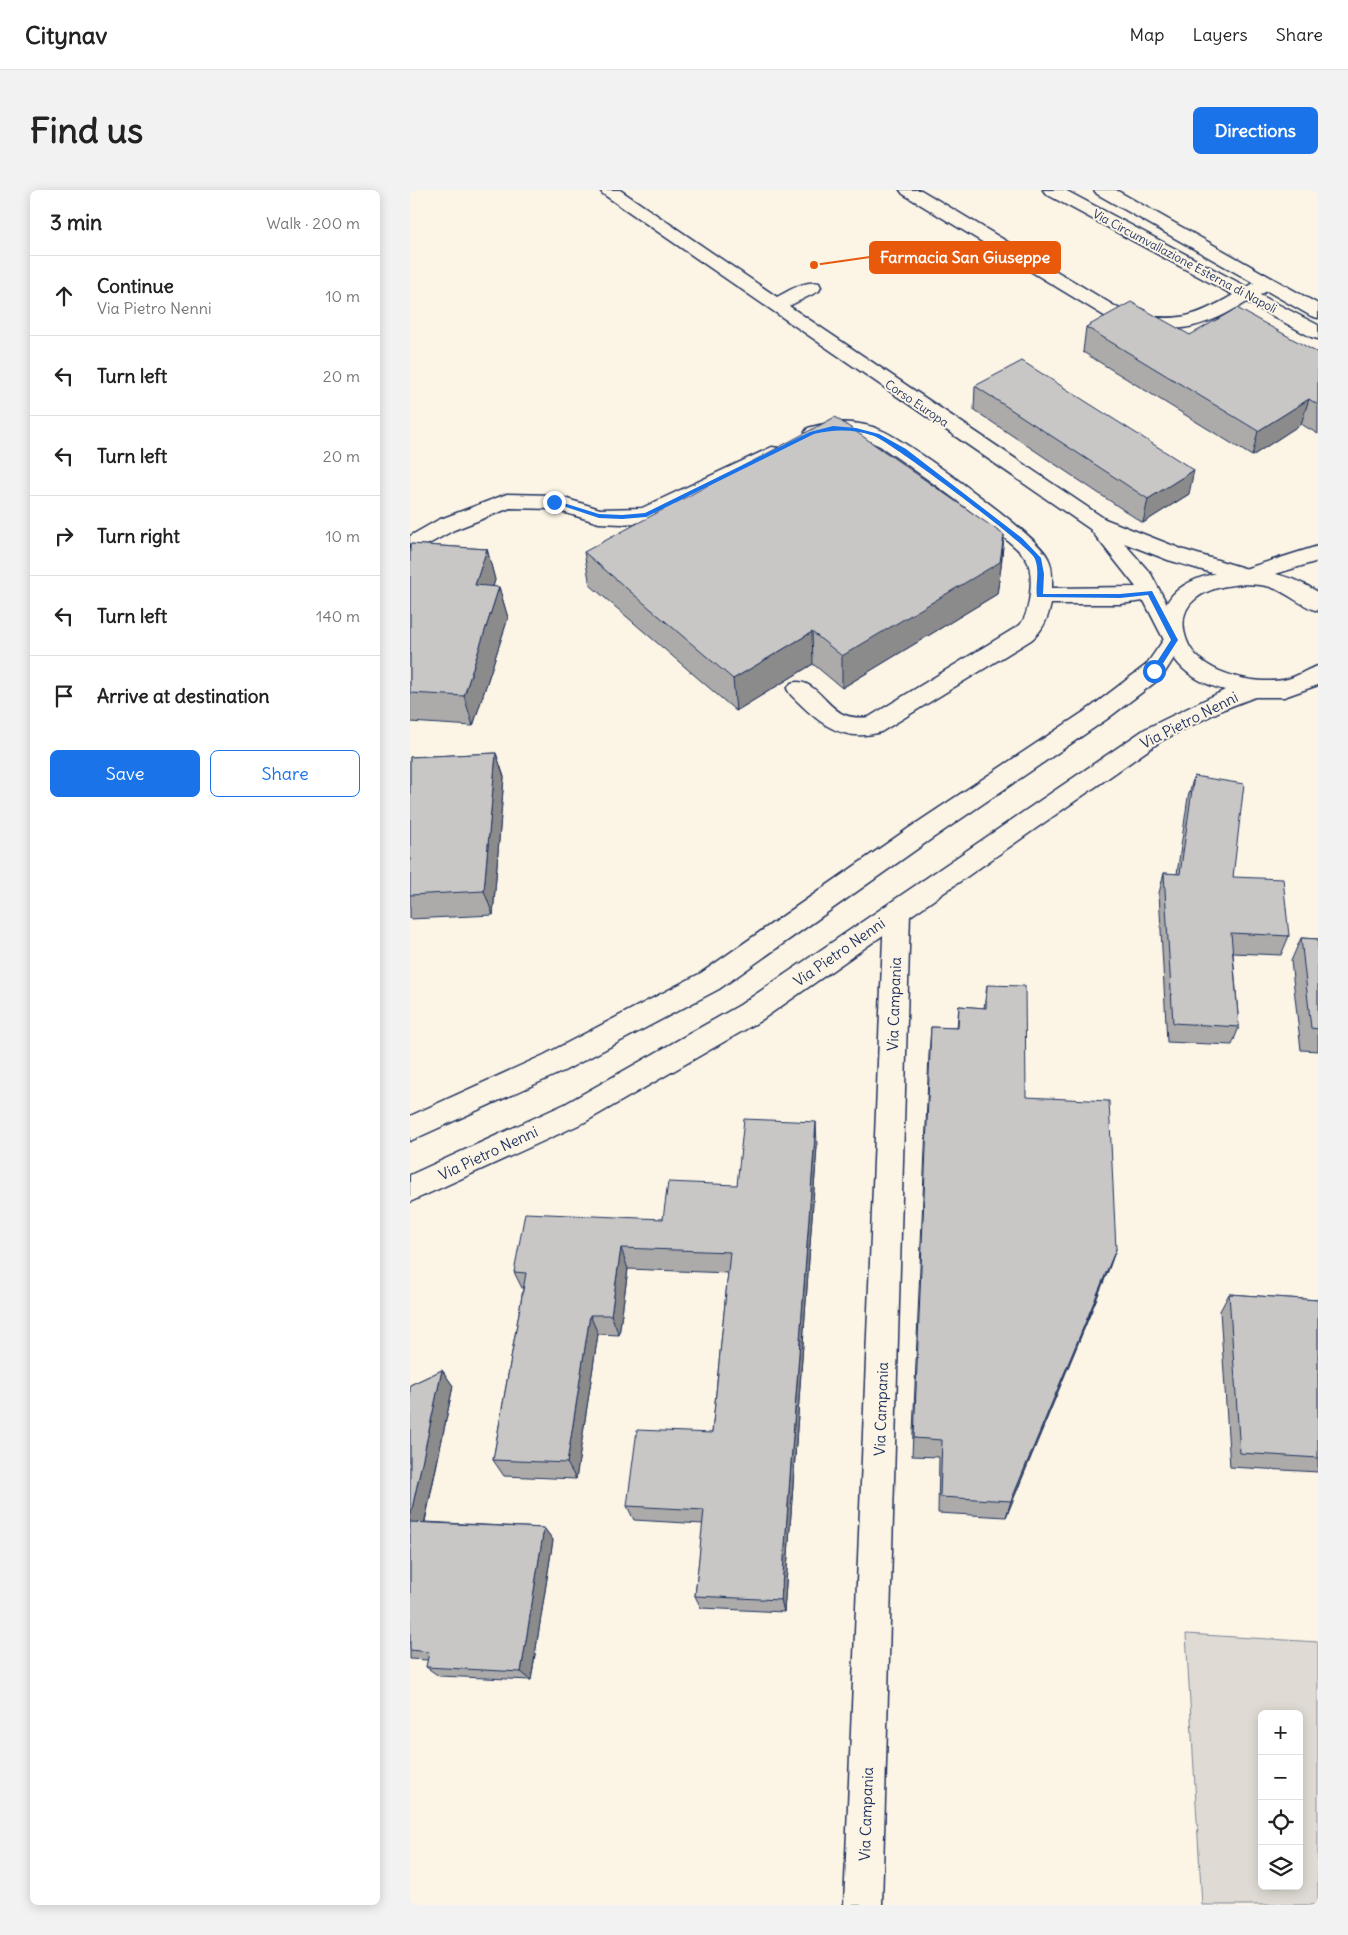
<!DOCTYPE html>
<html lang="en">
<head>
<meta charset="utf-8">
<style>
	:root { --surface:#fff; --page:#f2f2f2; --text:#222; --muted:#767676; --line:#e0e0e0; --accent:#1a73e8 }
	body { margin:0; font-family:Delius,sans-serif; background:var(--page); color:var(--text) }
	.controls { position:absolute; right:15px; bottom:15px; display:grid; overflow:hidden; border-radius:8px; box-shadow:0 2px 12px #0003 }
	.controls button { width:45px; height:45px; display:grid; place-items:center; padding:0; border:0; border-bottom:1px solid var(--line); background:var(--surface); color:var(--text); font:25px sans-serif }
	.stop { position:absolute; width:15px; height:15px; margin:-11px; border:4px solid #1a73e8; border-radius:50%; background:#fff }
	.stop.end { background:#1a73e8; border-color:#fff; box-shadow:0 1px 5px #0008 }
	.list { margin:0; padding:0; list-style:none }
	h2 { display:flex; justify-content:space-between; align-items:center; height:65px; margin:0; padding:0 20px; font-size:21px }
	h2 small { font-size:16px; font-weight:400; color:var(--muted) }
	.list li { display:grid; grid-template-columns:32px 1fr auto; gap:15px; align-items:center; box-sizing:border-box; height:80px; padding:0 20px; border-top:1px solid var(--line) }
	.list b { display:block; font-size:19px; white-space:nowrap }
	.list p { margin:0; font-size:16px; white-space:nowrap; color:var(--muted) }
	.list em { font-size:16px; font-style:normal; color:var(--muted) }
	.actions { display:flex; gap:10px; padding:15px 20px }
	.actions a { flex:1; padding:11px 0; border:1px solid var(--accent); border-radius:8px; text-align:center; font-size:18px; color:var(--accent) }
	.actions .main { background:var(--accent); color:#fff }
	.icon { flex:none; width:28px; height:28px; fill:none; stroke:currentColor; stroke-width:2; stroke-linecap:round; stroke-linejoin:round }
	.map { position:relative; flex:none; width:908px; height:1715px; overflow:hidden; border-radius:8px }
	header { display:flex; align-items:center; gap:30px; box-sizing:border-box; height:70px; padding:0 25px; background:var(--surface); border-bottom:1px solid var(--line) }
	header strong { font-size:24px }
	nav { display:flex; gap:28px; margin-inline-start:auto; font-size:18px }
	.intro { display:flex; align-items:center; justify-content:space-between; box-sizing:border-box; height:120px; padding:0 30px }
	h1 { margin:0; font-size:35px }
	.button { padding:12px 22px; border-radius:8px; background:var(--accent); color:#fff; font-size:18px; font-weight:700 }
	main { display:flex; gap:30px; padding:0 30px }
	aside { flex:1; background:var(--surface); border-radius:8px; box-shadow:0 2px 12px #0003 }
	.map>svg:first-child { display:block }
</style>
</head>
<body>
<header>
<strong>Citynav</strong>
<nav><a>Map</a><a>Layers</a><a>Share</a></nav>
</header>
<div class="intro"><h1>Find us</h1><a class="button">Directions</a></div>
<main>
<aside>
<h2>3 min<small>Walk · 200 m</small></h2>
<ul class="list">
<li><svg class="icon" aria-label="ahead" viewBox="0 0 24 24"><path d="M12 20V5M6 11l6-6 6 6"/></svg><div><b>Continue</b><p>Via Pietro Nenni</p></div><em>10 m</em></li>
<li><svg class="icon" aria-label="left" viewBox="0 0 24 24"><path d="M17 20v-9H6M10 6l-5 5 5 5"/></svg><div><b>Turn left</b></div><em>20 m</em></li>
<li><svg class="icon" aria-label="left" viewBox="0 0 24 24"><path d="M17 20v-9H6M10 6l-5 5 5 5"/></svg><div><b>Turn left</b></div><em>20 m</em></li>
<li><svg class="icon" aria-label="right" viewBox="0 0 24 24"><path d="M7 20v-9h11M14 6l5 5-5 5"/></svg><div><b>Turn right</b></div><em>10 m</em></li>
<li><svg class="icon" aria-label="left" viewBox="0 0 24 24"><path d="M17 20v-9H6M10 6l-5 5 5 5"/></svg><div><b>Turn left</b></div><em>140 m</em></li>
<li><svg class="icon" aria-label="arrive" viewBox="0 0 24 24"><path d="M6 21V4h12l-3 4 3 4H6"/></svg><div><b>Arrive at destination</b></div></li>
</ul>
<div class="actions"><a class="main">Save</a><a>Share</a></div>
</aside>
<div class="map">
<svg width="908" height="1715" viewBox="0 0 908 1715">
	<rect width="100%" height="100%" fill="#fcf5e5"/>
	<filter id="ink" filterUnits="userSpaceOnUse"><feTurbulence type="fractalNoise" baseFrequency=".02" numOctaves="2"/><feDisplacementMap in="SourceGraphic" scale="10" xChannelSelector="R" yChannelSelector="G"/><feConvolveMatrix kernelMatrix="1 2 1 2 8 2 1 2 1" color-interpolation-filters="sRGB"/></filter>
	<g filter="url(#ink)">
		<path fill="#dfdbd4" stroke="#7d8599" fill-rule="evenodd" d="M776 1444 908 1452V1715H792ZM852 1524H889V1696H852Z"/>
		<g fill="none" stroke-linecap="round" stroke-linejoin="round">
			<defs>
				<g id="minor">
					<path d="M190 0H210L367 107C379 101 394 90 409 93L411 97 409 101 379 116 695 329 774 360 844 381 847 386 844 391 836 393 758 370 714 353 741 384 776 450 773 456 765 458 757 456 734 411 710 414H641C638 428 633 441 621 450L471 542C431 554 407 531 381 505L377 499 381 493C404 486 415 517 435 525 442 528 451 528 459 527L610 435C620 424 625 382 616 369 608 357 593 348 582 338 546 309 508 282 470 256 454 248 440 244 422 246 413 246 406 249 398 246L395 242 398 238C422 231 449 230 473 241 500 253 628 345 638 368 643 377 642 389 642 398L726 397 680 339 193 4Z"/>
					<path d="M490 0H511L718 124C766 132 782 129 823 105L636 4 633 0H655L837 97 844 93 687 4 684 0H706L908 114V128L901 126 857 101 850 105 908 135V149L901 147 837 112C791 140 759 146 706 133L493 4Z"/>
					<polygon points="362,257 369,258 372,263 369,268 236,332 212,334 189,333 143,319 100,318 44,340 8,360 0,362 0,346 28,330 97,304 144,305 190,319 232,318"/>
					<polygon points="487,713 496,716 500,723 472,1715 434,1715 474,723 478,716"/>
				</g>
				<path id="major" d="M834 379C861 381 885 387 908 402V421C887 415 873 397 850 395 815 391 759 403 777 451 789 483 843 495 873 490 886 488 896 479 908 476V495L874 507H845L814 519 751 551 350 831 175 932 0 1012V985L155 914 330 815 735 539 815 500C796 495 775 485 764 468L752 487 697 529 517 652 309 799 154 881 0 951V926L134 865 291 783 499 638 681 517 736 475 754 449C742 396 792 383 834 379Z"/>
				<polygon id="highway" points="908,356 908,371 836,393 828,391 825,386 828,381"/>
			</defs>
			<use href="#minor" stroke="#1b2f5e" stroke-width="3"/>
			<use href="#major" stroke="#1b2f5e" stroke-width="3"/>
			<use href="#highway" stroke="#1b2f5e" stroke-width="3"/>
			<use href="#minor" fill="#fcf5e5" fill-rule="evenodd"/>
			<use href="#major" fill="#fcf5e5" fill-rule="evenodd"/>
			<use href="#highway" fill="#fcf5e5" fill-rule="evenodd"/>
		</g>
		<g fill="#acabaa" stroke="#1b2f5e">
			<polygon points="676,137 780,145 908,163 908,244 891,234 842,266 673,162"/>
			<polygon points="565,196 779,304 733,333 564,220"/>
			<polygon points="594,345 591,377 587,404 432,498 403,474 326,521 180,395 174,362"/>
			<polygon points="0,354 77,359 85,390 83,397 89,397 98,428 63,536 0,532"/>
			<polygon points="86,563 94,587 83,725 0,729 0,567"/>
			<polygon points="784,586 823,687 879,746 871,765 823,763 829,837 822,855 757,852 749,703 754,683 767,684 778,607"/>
			<polygon points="891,748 908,749 908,861 891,860 881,771"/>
			<polygon points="577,795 616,907 706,1059 698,1081 596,1327 528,1323 529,1267 502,1266 519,864 521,837 547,838 549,816 574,818"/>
			<polygon points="407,956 374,1422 291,1418 285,1406 293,1334 224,1330 217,1316 302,1243 318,1083 218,1079 209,1145 188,1144 166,1289 94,1286 83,1270 113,1100 104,1082 253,1029 327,995"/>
			<polygon points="819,1104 908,1110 908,1282 820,1277 810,1121"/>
			<polygon points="32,1180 43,1196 15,1332 134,1338 143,1350 121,1490 29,1486 16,1477 18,1470 0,1469 0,1195"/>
		</g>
		<g fill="#8c8b8b" stroke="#1b2f5e">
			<polygon points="899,209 891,234 842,266 848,241"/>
			<polygon points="784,280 779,304 733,333 738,309"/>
			<polygon points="594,345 591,377 587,404 432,498 432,466"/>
			<polygon points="77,359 85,390 73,427 65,395"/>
			<polygon points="89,397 98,428 63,536 54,506"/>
			<polygon points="402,442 403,474 326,521 323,489"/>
			<polygon points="86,563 94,587 83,725 74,701"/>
			<polygon points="406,932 407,956 374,1422 371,1410"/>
			<polygon points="211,1058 218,1079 209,1145 201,1125"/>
			<polygon points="706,1059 698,1081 596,1327 601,1311"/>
			<polygon points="180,1125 188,1144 166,1289 157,1273"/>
			<polygon points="32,1180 43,1196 12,1344 0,1333 0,1328"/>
			<polygon points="134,1338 143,1350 121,1490 111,1482"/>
		</g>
		<g fill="#c8c7c6" stroke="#1b2f5e">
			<polygon points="721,112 780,145 827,118 908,163 908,215 899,209 848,241 676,137"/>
			<polygon points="612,171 784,280 738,309 565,196"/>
			<polygon points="425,227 594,345 590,372 432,466 402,442 323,489 174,362"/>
			<polygon points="0,354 77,359 65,395 89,397 54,506 0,503"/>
			<polygon points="86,563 74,701 0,705 0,567"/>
			<polygon points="784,586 834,594 823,687 873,689 879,746 821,743 829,837 763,833 754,683 770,684"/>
			<polygon points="891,748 908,749 908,839 901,838"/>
			<polygon points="577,795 615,796 616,907 699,911 706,1059 601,1311 530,1307 532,1250 504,1248 521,837 548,838 549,816 576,818"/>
			<polygon points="334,929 406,932 371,1410 285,1406 294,1320 217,1316 227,1240 302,1243 320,1062 211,1058 201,1125 180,1125 157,1273 83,1270 116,1083 104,1082 115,1023 253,1029 258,992 327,995"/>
			<polygon points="819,1104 908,1110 908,1268 830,1263"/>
			<polygon points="32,1180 0,1328 0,1195"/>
			<polygon points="0,1332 134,1338 111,1482 16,1477 19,1462 0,1460"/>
		</g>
	</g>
	<path fill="#1a73e8" d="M423 236 446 238 469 244 496 259 612 348 631 368 634 384 633 404H710L742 401 768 450 747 483 741 481 761 450 738 405 710 408 627 407C625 395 630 382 625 369 620 356 482 253 464 246 444 239 424 239 404 244L236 327 212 329 189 328 141 312 144 310 189 324 212 325 235 323 400 242Z"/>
	<g text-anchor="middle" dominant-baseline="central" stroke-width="4" stroke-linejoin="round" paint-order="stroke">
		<g font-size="12" fill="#1b2f5e" stroke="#fcf5e5">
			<text transform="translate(775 71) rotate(28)">Via Circumvallazione Esterna di Napoli</text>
			<text transform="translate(507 213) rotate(34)">Corso Europa</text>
		</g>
		<g font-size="15" fill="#1b2f5e" stroke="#fcf5e5">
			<text transform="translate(779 530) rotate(-27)">Via Pietro Nenni</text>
			<text transform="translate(429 762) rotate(-35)">Via Pietro Nenni</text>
			<text transform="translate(484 814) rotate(-88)">Via Campania</text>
			<text transform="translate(78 963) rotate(-25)">Via Pietro Nenni</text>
			<text transform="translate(471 1219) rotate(-88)">Via Campania</text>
			<text transform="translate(456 1624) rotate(-88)">Via Campania</text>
		</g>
	</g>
	<path fill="none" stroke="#e8590c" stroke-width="2" d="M404 75L460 67"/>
	<circle fill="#e8590c" stroke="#fcf5e5" stroke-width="2" cx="404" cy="75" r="5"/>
	<rect fill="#e8590c" stroke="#e8590c" stroke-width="2" x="460" y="52" width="190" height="31" rx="5"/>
	<g font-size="16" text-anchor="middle" font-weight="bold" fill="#fff">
		<text x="555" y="73">Farmacia San Giuseppe</text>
	</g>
</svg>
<div class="controls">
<button>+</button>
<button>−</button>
<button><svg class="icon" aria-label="locate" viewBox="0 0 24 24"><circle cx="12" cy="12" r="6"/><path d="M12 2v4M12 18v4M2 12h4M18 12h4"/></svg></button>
<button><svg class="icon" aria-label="layers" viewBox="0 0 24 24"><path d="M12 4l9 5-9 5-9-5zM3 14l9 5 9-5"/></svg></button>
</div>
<div class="stop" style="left:744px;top:481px"></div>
<div class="stop end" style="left:144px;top:312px"></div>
</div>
</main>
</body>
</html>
